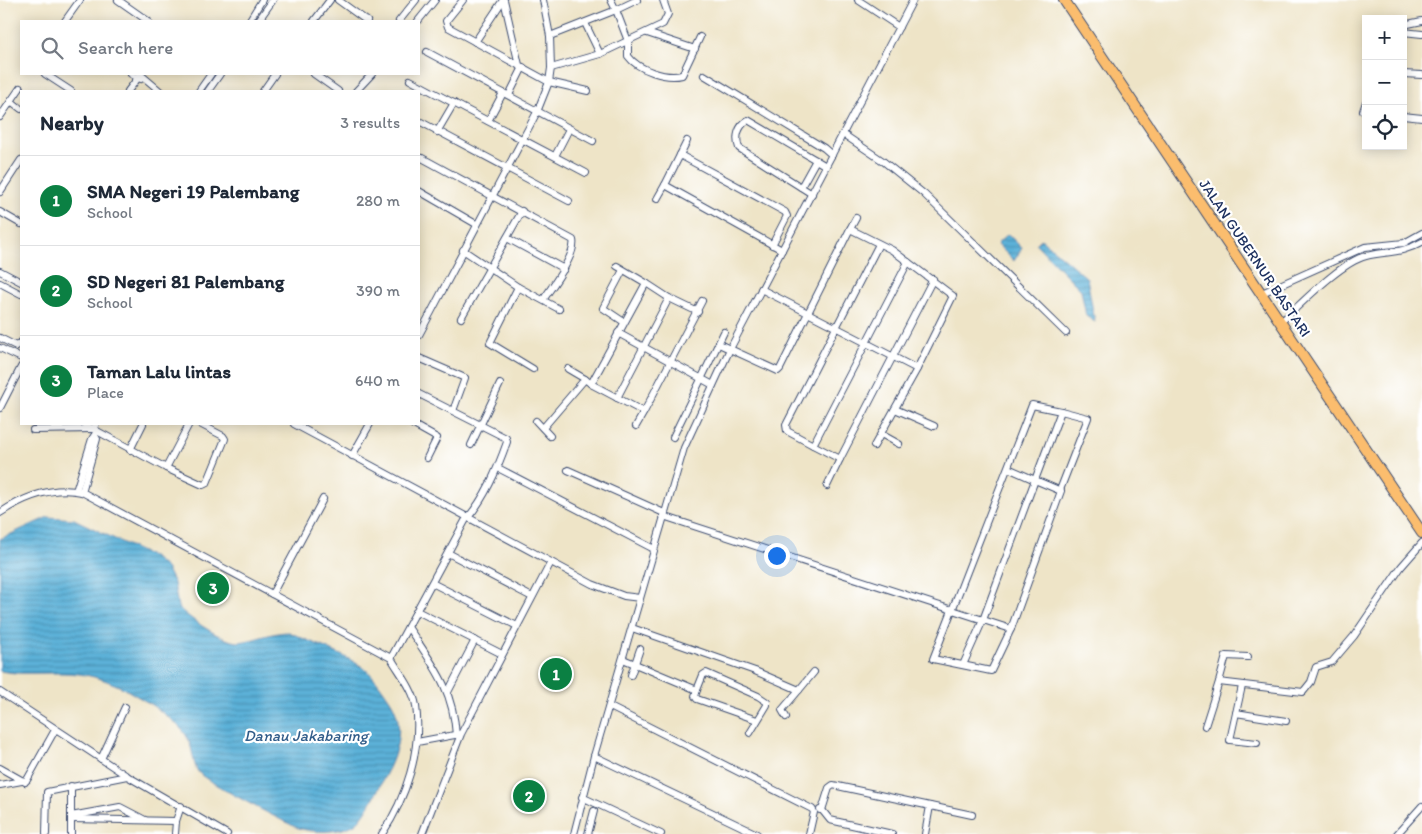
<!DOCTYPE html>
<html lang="en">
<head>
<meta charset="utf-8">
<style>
	:root { --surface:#fff; --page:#f6f6f7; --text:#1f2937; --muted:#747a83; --line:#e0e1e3; --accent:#0b8043 }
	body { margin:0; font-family:Itim,sans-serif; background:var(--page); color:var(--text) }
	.controls { position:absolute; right:15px; top:15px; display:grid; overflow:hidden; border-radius:0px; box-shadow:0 2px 12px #0003 }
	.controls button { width:45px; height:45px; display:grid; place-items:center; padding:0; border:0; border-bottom:1px solid var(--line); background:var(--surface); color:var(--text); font:25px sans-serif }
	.you { position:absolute; left:776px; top:555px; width:18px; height:18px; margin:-12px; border:4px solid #fff; border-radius:50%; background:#1a73e8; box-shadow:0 0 0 8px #1a73e833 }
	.badge { display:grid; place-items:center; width:32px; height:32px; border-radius:50%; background:var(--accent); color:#fff; font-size:16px; font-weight:700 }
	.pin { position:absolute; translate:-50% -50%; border:2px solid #fff; box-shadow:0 1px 5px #0006 }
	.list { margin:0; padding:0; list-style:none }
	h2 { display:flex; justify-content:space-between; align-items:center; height:65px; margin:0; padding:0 20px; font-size:21px }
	h2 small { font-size:16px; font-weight:400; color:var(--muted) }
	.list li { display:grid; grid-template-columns:32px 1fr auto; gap:15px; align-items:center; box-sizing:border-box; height:90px; padding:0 20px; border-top:1px solid var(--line) }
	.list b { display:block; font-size:19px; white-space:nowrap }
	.list p { margin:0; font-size:16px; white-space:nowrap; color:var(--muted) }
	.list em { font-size:16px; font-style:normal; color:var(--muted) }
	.icon { flex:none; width:28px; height:28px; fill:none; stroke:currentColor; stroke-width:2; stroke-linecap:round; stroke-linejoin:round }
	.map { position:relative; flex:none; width:1422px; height:834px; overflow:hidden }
	.search { position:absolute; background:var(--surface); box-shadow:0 2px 12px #0003; left:20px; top:20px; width:400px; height:55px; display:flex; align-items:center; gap:12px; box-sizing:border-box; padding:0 18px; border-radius:0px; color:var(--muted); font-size:19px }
	.panel { position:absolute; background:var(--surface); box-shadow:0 2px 12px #0003; left:20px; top:90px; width:400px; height:335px; border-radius:0px }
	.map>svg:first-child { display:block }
</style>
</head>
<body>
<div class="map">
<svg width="1422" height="834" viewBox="0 0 1422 834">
	<defs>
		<pattern id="water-rules" width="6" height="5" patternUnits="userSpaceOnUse" patternTransform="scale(1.25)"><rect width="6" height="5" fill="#5bb1d8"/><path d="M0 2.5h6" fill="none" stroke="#4a90b2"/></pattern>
	</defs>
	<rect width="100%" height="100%" fill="#fff"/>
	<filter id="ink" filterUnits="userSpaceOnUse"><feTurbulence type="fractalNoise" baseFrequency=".02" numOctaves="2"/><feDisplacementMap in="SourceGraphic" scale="10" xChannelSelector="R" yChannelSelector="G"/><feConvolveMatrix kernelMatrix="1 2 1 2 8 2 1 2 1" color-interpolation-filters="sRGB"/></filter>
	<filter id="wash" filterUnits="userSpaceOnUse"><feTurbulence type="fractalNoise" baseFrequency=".0096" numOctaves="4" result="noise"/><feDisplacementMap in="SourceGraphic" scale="20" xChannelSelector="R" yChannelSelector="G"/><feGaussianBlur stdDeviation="1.12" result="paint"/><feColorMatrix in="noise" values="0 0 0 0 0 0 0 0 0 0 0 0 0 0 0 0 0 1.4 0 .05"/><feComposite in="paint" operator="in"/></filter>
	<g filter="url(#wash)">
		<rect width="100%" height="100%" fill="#eee4c7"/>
		<g fill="url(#water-rules)" stroke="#3b709b">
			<polygon points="1008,234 1022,248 1014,261 997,244"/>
			<polygon points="1041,239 1087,278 1095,322 1086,316 1081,290 1036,244"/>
			<path d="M48 517 74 519 154 558 166 568 174 583 178 607C188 618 225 643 239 642 256 640 272 632 289 632 312 643 339 652 361 666 373 674 382 688 390 700 404 721 399 747 389 768 382 781 365 820 353 825 338 833 314 833 298 828 286 823 205 781 199 773 193 766 193 750 189 741 183 724 151 704 135 695 120 685 97 676 79 674 53 671 26 676 0 671V539Z"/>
		</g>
	</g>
	<g filter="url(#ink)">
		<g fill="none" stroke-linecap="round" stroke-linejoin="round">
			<defs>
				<g id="minor">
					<polyline points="118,0 148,21"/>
					<polyline points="338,0 367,21"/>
					<polyline points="463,0 446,21 448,27 549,82 588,91"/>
					<polyline points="504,0 519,65"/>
					<path d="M637 0 616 10 628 41V56C638 70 666 79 682 75L700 37"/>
					<polyline points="858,0 899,27"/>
					<polyline points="65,21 80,0"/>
					<polyline points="249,21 262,0"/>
					<polyline points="258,21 273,0"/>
					<polyline points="314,21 330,0"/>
					<polyline points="399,21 416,0"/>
					<polyline points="418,21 435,0"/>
					<polyline points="1403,25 1422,21"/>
					<polyline points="1403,32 1422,34"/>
					<polyline points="647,33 695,49"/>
					<polyline points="550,36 616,10 611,0"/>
					<polyline points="475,42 503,0"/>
					<polyline points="427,52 593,141"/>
					<polyline points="600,54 663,24 668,14 663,0"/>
					<polyline points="551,68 600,54 585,23"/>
					<polyline points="45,74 71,91"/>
					<polyline points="131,74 141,79"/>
					<polyline points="140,74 160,91"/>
					<polyline points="314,74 338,91"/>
					<polyline points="1403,74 1422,75"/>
					<polyline points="704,75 824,148 832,155"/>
					<polyline points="410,80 586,173"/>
					<polyline points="128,91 141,74"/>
					<polyline points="199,91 211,74"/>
					<polyline points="208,91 220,74"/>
					<polyline points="263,91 275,74"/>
					<polyline points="356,91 372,74"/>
					<polyline points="509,95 523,67"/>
					<polyline points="11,101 21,109"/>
					<polyline points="1366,102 1363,111 1366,112"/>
					<polyline points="1403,116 1422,118"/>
					<polyline points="0,117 20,88"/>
					<polyline points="488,121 503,93"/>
					<polyline points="421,122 569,201"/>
					<polyline points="437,132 454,103"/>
					<polyline points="843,134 883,161 924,194 1066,333"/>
					<polyline points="687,141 665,185 782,250"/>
					<polyline points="680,155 785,212 787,216 772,245"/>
					<polyline points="555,156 569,129"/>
					<path d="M422 158 573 240C577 254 551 288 543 300"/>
					<polyline points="801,187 816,160"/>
					<polyline points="419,191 476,224"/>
					<polyline points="0,192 21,160"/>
					<path d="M812 194 739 148C735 137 738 126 748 120L826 166"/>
					<polyline points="657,199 665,185"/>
					<polyline points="0,212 21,224"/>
					<polyline points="850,229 856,218"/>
					<polyline points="507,238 564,269"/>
					<polyline points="879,244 786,425 787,431 813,445 908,262"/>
					<polyline points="463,250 518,287 559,309"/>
					<polyline points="617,266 646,283 591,384 644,412 702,301"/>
					<polyline points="623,270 603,308 624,322"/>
					<polyline points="0,271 21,282"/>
					<polyline points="0,283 21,294"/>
					<polyline points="518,287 490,343 533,369"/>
					<polyline points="1262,293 1365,247 1404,243 1422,233"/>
					<polyline points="669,298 698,312"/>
					<polyline points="461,318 522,211"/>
					<path d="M1281 322C1301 304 1341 262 1366 256 1388 251 1401 254 1422 242"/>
					<polyline points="618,333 713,385"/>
					<polyline points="419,335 537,112 549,82 551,68 550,36 543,0"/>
					<polyline points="0,338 16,346 21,342"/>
					<path d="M719 344 778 371 780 369 850 229 892 250 953 296 917 369C865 342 813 316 761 289"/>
					<polyline points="0,348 21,358"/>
					<polyline points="419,358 465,378 453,411"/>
					<polyline points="568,369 585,379"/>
					<polyline points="617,398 669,298 646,283"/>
					<polyline points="0,408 21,367"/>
					<polyline points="895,409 934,426"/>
					<polyline points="536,421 550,436"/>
					<polyline points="84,424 166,468 203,485 207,483 225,439 223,436 200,424"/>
					<polyline points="294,424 592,584 624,596 640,598"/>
					<polyline points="412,424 437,438 427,458"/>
					<polyline points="636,426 644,412"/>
					<polyline points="543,428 585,379 591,384"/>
					<polyline points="33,430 93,429 96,424"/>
					<polyline points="881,434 899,444"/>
					<polyline points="673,437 724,332"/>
					<polyline points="471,445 500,384"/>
					<polyline points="813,445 840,459 933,279"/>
					<polyline points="874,446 917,369"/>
					<polyline points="130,450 143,424"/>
					<polyline points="352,456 370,424"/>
					<polyline points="166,468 189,424"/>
					<polyline points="498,468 654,549"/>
					<polyline points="568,470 664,513"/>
					<polyline points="827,486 840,459"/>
					<polyline points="1060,490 1088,418 1061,411"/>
					<polyline points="76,491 92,439 97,431"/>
					<polyline points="82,492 97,439 95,436"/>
					<path d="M0 513C24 497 52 486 82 492L391 658C399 672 414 690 416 706 422 749 406 799 382 834"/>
					<polyline points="663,516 1011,629"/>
					<polyline points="448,553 532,597"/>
					<polyline points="432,583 517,626"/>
					<polyline points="272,594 323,499"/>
					<polyline points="417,611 502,654"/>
					<path d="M408 627C433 665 453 688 456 735"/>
					<polyline points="632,628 755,671 799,690 782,710 786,717"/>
					<polyline points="1248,657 1226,656 1219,682 1303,692 1311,682 1316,667 1332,662 1354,636 1401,567 1422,543"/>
					<path d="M391 658 465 521C485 499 497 470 507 442L506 438 419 394"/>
					<polyline points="623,659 697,690 703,675 706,673 758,696 767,702 767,705 750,733"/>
					<polyline points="963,665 983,620 1035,480 1061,491 1011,629 991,671 933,659 1032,405 1061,411 1035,480 1008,468"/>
					<polyline points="631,675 640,649"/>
					<polyline points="1242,686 1230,740 1257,743"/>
					<polyline points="697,690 695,696 697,699 757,720"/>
					<polyline points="799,690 814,672"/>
					<polyline points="0,692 127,776 227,834"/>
					<polyline points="448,692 475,640"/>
					<polyline points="610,707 812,809 814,812 809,834"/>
					<polyline points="1236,713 1286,721"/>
					<polyline points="1205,726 1219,682"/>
					<polyline points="417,742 460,734"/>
					<polyline points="594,756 757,834"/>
					<polyline points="101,759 125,707"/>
					<polyline points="0,768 25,782"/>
					<polyline points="0,785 27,780 55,730"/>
					<polyline points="71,786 71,834"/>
					<polyline points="582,797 661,834"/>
					<polyline points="820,810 822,810 830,820 892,834"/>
					<polyline points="822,810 829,788 833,785 972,815"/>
					<polyline points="71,816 120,807 145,820"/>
					<polyline points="71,819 176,821"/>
					<polyline points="46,834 47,792 127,776"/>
					<polyline points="175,834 176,821 181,806"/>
					<polyline points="422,834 461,734 551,562"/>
					<polyline points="574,834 594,756 684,448 730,349 913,0"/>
					<polyline points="588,834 594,811"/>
					<polyline points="925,834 930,806"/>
					<polyline points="1397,834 1422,806"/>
				</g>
				<polyline id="highway" points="1064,0 1422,533"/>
			</defs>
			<use href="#minor" stroke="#3b4a6e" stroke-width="8"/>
			<use href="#highway" stroke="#3b4a6e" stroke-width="12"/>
			<use href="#minor" stroke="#fff" stroke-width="6"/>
			<use href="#highway" stroke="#fbbd6e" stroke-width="10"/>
		</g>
	</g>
	<g text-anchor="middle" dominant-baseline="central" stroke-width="4.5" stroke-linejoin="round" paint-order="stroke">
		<g font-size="15" fill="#1b2f5e" stroke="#fff">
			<text transform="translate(1255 258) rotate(56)">JALAN GUBERNUR BASTARI</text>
		</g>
		<g font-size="16" font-style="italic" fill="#315c89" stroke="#fff">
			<text x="306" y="735">Danau Jakabaring</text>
		</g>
	</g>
</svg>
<div class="controls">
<button>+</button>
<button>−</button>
<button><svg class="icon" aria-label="locate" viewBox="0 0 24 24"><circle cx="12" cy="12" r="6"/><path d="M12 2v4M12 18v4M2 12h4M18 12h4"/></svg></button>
</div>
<div class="you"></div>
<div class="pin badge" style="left:556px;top:674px">1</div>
<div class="pin badge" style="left:529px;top:796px">2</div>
<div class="pin badge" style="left:213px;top:588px">3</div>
<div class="search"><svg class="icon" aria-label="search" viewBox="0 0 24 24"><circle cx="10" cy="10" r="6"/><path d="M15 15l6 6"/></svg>Search here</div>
<section class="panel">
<h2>Nearby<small>3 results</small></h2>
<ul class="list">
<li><span class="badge">1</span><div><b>SMA Negeri 19 Palembang</b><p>School</p></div><em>280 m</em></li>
<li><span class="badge">2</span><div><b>SD Negeri 81 Palembang</b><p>School</p></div><em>390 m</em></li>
<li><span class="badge">3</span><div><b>Taman Lalu lintas</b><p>Place</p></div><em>640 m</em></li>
</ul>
</section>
</div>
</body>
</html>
